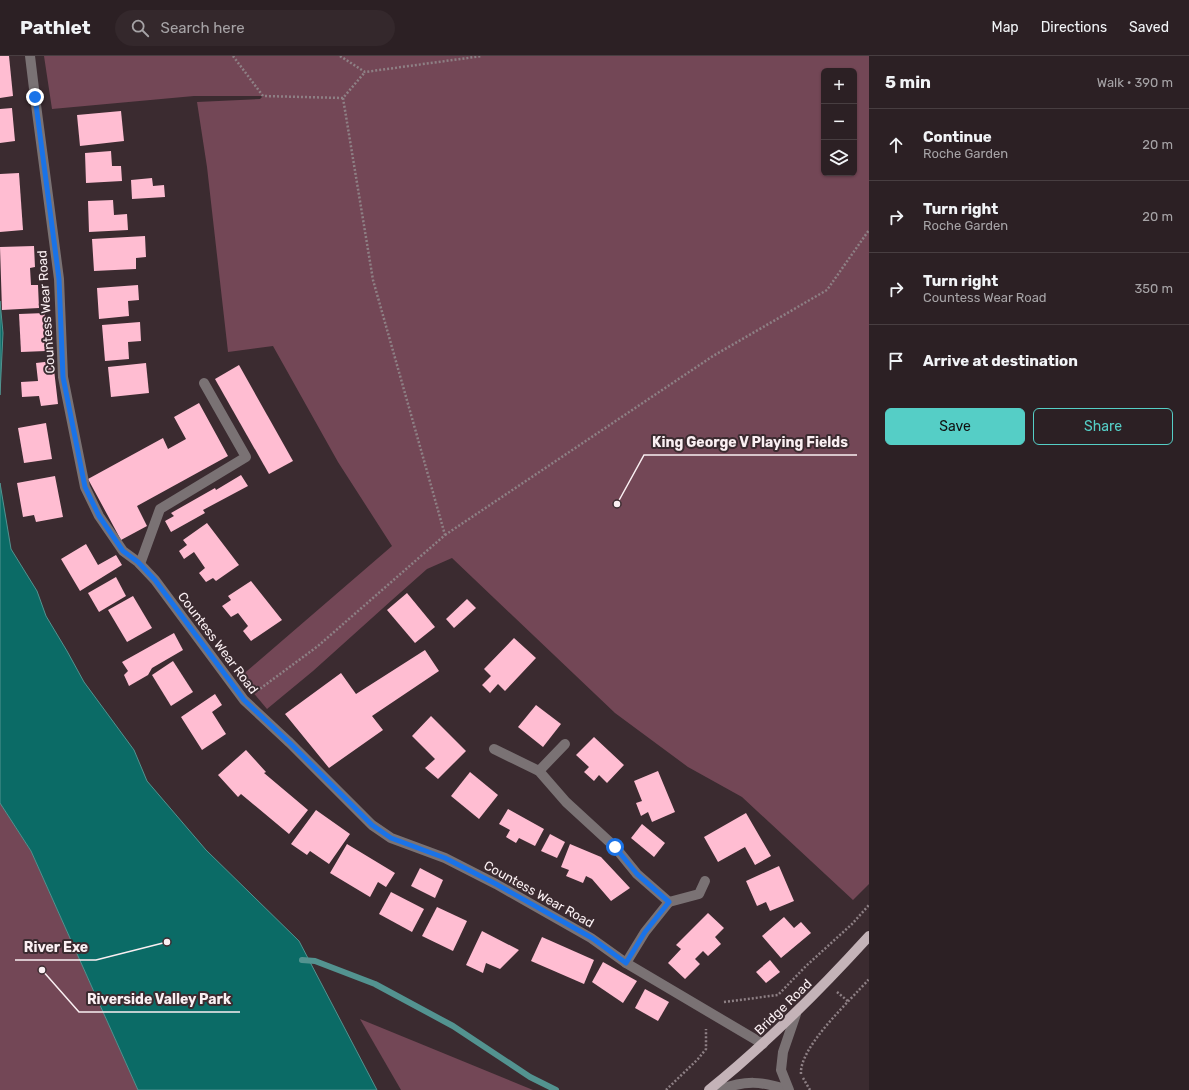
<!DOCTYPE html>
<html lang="en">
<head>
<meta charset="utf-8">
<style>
	:root { --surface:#2c2024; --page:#34282c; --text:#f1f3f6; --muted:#a6a3a6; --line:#483e41; --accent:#55cec6 }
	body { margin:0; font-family:Rubik,sans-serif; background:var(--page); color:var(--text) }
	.controls { position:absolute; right:12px; top:12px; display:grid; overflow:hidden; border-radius:6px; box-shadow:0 1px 3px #0004 }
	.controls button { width:36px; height:36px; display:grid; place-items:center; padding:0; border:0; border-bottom:1px solid var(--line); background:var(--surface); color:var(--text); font:20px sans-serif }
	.stop { position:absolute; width:12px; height:12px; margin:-9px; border:3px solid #1a73e8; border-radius:50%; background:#fff }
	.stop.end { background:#1a73e8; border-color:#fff; box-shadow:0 1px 4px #0008 }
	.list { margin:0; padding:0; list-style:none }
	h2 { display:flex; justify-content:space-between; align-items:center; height:52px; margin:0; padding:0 16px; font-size:17px }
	h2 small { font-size:13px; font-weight:400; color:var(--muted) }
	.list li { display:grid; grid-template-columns:26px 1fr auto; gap:12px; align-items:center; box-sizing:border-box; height:72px; padding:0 16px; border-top:1px solid var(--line) }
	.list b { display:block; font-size:15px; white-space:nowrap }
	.list p { margin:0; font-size:13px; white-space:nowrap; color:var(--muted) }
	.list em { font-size:13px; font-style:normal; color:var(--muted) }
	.actions { display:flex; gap:8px; padding:12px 16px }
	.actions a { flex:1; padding:9px 0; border:1px solid var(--accent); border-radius:6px; text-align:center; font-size:14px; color:var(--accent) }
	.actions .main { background:var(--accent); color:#111 }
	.icon { flex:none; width:22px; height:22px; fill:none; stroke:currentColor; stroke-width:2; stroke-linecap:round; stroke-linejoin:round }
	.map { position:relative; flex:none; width:869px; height:1034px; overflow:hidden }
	header { display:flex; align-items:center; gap:24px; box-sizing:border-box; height:56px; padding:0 20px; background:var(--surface); border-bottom:1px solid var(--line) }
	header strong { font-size:19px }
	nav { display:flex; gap:22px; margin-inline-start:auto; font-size:14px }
	.search { width:280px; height:36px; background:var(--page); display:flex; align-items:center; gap:10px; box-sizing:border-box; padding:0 14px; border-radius:22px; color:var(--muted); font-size:15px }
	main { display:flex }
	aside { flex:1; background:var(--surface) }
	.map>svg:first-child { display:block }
</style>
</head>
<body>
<header>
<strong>Pathlet</strong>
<div class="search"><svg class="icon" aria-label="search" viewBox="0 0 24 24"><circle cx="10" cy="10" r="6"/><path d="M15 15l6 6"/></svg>Search here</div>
<nav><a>Map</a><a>Directions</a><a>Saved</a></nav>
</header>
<main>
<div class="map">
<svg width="869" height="1034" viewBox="0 0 869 1034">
	<rect width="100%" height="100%" fill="#3b2b30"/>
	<g fill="#734756" fill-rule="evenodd">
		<path d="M44 0H869V828L853 844 742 741 688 711 615 657 452 502 427 513 392 544 313 615 267 653 240 621 392 490 338 406 273 290 228 296 207 111 197 46 260 43 263 40H194L52 53ZM824 15H854V117H824Z"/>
		<polygon points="0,747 31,795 138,1034 0,1034"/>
		<polygon points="360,963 533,1034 401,1034"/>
	</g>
	<g fill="#0b6b66" stroke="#539390">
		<polygon points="0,245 3,277 0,339"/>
		<polygon points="0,427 11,493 37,535 46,560 67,595 84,626 134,694 147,725 206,794 299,885 377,1034 138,1034 31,795 0,747"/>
	</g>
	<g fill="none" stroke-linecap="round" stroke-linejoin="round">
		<polyline stroke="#539390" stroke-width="6" points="302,904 315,905 375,928 453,970 530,1021 556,1034"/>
	</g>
	<g fill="#ffbdd2">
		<polygon points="0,0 9,0 13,40 0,42"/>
		<polygon points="12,52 15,85 0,87 0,53"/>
		<polygon points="121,55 124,85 80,90 77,59"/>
		<polygon points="111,95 112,110 121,110 122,125 86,127 85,97"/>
		<polygon points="19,117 23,174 0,176 0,118"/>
		<polygon points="152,122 153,130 164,129 165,141 132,143 131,124"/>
		<polygon points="113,144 114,159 127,158 128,174 89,176 88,145"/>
		<polygon points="145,180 146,201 136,202 136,213 94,215 92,183"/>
		<polygon points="34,190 35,211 30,212 31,229 38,229 39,252 2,254 0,191"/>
		<polygon points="138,229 139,244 128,245 129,260 99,263 97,232"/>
		<polygon points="45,257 46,295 21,296 19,258"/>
		<polygon points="140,266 141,285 128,286 129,303 105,305 102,269"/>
		<polygon points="53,305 58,348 41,350 39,340 22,341 21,326 38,325 36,307"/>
		<polygon points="146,307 149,337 111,341 108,311"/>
		<polygon points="239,309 293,405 269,418 215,323"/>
		<polygon points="199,347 228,400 137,450 147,470 121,484 88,423 163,382 168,393 186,383 174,361"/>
		<polygon points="46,367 52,403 24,407 18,372"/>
		<polygon points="241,419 248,430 203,454 205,457 171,476 165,465 174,460 171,457 215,432 216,434"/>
		<polygon points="55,420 63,461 36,466 34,459 23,461 17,427"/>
		<polygon points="207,467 239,509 216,525 213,522 206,526 199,517 205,512 194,496 184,503 179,495 187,489 183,484"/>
		<polygon points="86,488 98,509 116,499 122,509 80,535 61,503"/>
		<polygon points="116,521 126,540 99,556 88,537"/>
		<polygon points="251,525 282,564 251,585 243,575 248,570 238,557 231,561 222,550 231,544 228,540"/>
		<polygon points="407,537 435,571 415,587 387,554"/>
		<polygon points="133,540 152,572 127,586 108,554"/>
		<polygon points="467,543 476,552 454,572 446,563"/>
		<polygon points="174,577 183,594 152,612 148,619 129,630 124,619 128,615 122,606"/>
		<polygon points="514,582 536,602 505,635 498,628 490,637 482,629 491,620 484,613"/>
		<polygon points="425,594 439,615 372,660 383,674 329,712 285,658 341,617 356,638"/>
		<polygon points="173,605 193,636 171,650 152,619"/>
		<polygon points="215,638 222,649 212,656 226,678 202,694 181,661"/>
		<polygon points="536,649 561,668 543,691 518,671"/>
		<polygon points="431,660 466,695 438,723 425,712 435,703 412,680"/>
		<polygon points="594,681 624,709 607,727 599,719 594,725 584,716 589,711 576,699"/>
		<polygon points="246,694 266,716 264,717 308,754 289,778 241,738 238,741 218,719"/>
		<polygon points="658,715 675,756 652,766 648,756 641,760 636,747 642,745 634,725"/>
		<polygon points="470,716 498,739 479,763 451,740"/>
		<polygon points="508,753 544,773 535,790 519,782 516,787 506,781 510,774 499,768"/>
		<polygon points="316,754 350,778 329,808 310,795 307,799 291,788"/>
		<polygon points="746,757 771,800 755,809 745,791 718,806 704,781"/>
		<polygon points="642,768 665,787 654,801 631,782"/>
		<polygon points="550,778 565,786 557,802 541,795"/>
		<polygon points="347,788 395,817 386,831 378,826 370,841 330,817"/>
		<polygon points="570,788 601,801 630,832 611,845 592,823 586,820 583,827 566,820 569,814 561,811"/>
		<polygon points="779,810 794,845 770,855 766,846 757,850 746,825"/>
		<polygon points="420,812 443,824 435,842 411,830"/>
		<polygon points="391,836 424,853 412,876 379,858"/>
		<polygon points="437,851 467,865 453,895 422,880"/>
		<polygon points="708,857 724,872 715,881 721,888 708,900 703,895 695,903 700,908 685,923 668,907 681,893 676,889"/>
		<polygon points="784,861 794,872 801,866 811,877 781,902 762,880"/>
		<polygon points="482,875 519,894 500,913 486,907 483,917 466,909"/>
		<polygon points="542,881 594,904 584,928 531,905"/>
		<polygon points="770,904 780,916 766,927 756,916"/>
		<polygon points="603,906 637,925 623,947 592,926"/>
		<polygon points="645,933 669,946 658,965 635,952"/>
	</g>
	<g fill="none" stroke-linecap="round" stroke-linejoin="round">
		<g stroke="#8e8085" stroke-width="2.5" stroke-dasharray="2 2" stroke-linecap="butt">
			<polyline points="233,0 263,40 343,42 365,16"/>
			<polyline points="340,0 365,16 482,0"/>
			<polyline points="445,479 713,300 827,234 869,174"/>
			<polyline points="257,635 318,590 445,479 373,224 343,42"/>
			<polyline points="837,936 849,946"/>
			<polyline points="724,946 778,939 806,910 852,868 869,849"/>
			<path d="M801 1018C799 991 851 944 869 923"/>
			<polyline points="803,1022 810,1034"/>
			<polyline points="666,1034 698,1003 706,993 706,973"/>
		</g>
		<g stroke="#7a7274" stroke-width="10">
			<polyline points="30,0 35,41 59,223 63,321 85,431 99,460 123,495 138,506 155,524 244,644 290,687 372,769 391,782 445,802 496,828 591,882 626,907 763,988"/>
			<polyline points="140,508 160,453 246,401 204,327"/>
			<polyline points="494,693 539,715 566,746 615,791 637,818 669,846 645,876 626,907"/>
			<polyline points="539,715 565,688"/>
			<polyline points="669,846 699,838 705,825"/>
			<path d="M719 1034C746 1024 761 1025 788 1034"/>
			<polyline points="789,1034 781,1014 783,996 796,958"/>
		</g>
		<path stroke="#c4b3b8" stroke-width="10" d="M709 1034C767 987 819 935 869 880"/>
	</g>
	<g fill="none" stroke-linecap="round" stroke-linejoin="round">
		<polyline stroke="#1a73e8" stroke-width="5" points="35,41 59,223 63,321 85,431 99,460 123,495 138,506 155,524 244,644 290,687 372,769 391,782 445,802 496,828 592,882 626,907 645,876 669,846 637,818 615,791"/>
	</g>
	<g text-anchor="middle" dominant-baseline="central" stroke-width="4" stroke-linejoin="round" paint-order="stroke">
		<g font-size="13" fill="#faeff2" stroke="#3b2b30">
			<text transform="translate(46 256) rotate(-94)">Countess Wear Road</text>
			<text transform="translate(218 587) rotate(53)">Countess Wear Road</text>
			<text transform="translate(539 838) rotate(29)">Countess Wear Road</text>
			<text transform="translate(783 951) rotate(-44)">Bridge Road</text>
		</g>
	</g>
	<path fill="none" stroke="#faeff2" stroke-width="1.5" d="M617 448L644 399H857M167 886L96 904H15M42 914L79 956H240"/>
	<g fill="#faeff2" stroke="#3b2b30" stroke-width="1.5">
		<circle cx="617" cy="448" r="4"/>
		<circle cx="167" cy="886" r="4"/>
		<circle cx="42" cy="914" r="4"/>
	</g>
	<g font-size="14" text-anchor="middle" font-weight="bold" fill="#faeff2" stroke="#3b2b30" stroke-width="4" stroke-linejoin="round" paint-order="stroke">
		<text x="750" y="391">King George V Playing Fields</text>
		<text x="56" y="896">River Exe</text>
		<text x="159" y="948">Riverside Valley Park</text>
	</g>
</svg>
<div class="controls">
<button>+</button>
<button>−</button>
<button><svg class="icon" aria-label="layers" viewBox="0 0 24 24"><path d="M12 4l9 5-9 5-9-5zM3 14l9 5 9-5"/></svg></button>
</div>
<div class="stop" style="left:615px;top:791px"></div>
<div class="stop end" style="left:35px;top:41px"></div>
</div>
<aside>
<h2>5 min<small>Walk · 390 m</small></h2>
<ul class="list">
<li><svg class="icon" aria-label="ahead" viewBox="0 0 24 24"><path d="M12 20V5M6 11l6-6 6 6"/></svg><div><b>Continue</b><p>Roche Garden</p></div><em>20 m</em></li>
<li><svg class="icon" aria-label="right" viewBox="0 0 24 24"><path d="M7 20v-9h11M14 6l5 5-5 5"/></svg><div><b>Turn right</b><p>Roche Garden</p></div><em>20 m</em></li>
<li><svg class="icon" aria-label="right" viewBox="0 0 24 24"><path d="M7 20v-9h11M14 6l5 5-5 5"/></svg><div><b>Turn right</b><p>Countess Wear Road</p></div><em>350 m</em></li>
<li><svg class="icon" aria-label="arrive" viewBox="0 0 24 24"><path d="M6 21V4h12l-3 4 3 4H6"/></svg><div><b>Arrive at destination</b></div></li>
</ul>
<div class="actions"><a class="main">Save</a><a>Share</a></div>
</aside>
</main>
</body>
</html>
